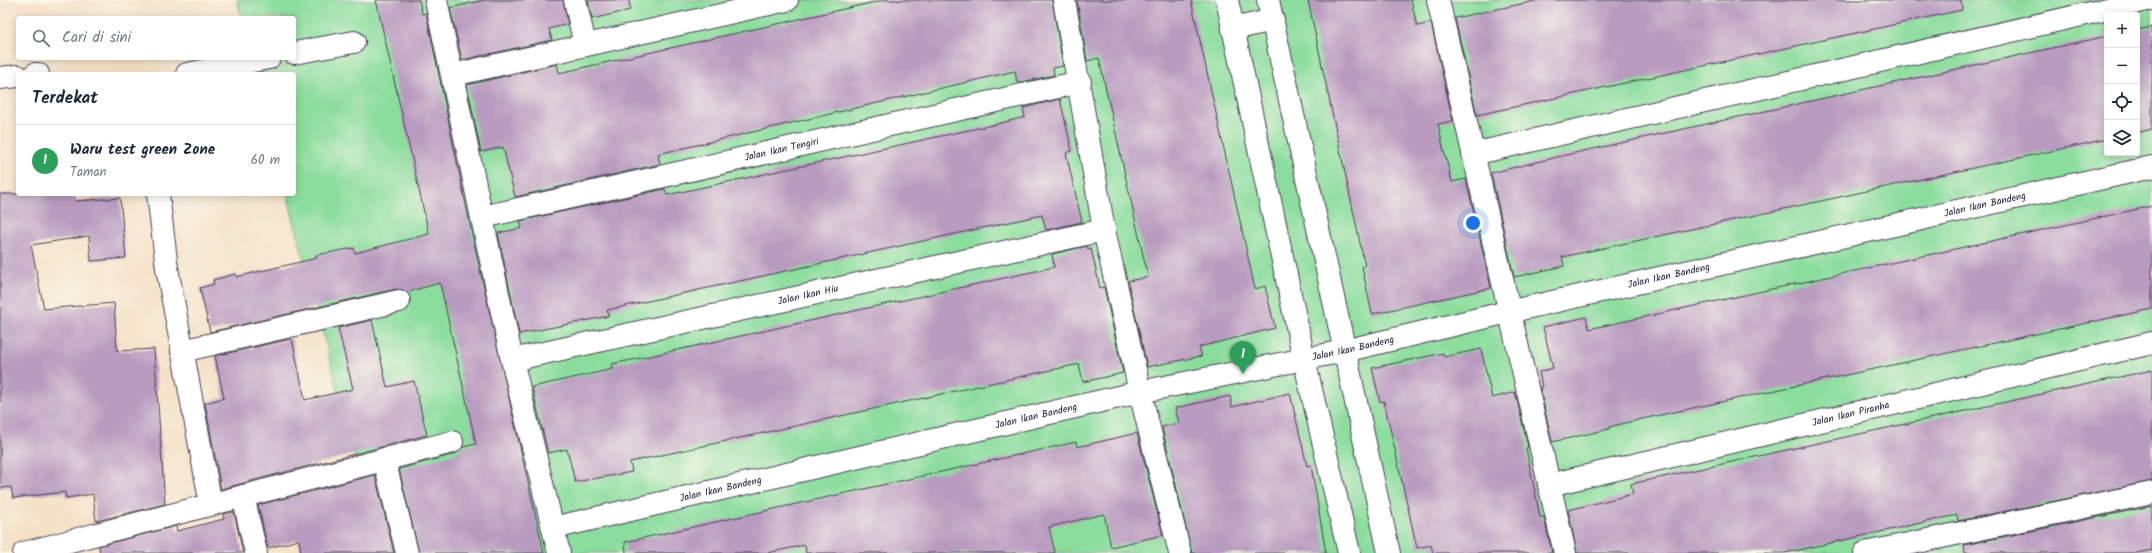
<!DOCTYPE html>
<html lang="id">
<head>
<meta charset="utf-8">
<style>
	:root { --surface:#fff; --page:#f6f6f7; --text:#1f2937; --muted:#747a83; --line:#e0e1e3; --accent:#7c3aed }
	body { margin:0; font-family:Kalam,sans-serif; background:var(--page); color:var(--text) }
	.controls { position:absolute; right:12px; top:12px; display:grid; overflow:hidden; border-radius:4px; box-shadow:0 2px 10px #0003 }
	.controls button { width:36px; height:36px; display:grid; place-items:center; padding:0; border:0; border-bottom:1px solid var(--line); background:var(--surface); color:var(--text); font:20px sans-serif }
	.you { position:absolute; left:1473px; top:223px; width:14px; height:14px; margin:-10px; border:3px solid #fff; border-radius:50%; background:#1a73e8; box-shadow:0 0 0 6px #1a73e833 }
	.badge { display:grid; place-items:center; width:26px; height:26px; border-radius:50%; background:var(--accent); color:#fff; font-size:13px; font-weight:700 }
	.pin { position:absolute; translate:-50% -33px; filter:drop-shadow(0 1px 2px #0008) }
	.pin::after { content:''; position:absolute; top:21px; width:14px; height:12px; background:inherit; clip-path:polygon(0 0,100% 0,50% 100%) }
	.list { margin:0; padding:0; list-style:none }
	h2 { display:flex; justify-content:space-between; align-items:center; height:52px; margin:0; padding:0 16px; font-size:17px }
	h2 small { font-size:13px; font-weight:400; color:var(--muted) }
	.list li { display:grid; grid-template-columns:26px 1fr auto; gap:12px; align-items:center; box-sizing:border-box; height:72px; padding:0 16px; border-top:1px solid var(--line) }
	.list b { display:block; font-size:15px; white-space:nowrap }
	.list p { margin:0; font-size:13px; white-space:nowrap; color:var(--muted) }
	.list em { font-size:13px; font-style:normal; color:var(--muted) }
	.icon { flex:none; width:22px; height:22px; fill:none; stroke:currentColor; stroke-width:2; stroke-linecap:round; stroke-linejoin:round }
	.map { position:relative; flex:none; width:2152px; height:553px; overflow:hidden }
	.search { position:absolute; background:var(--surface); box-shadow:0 2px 10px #0003; left:16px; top:16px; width:280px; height:44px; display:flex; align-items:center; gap:10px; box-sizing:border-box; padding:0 14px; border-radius:4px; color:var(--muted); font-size:15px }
	.panel { position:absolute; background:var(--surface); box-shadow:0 2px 10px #0003; left:16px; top:72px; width:280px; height:124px; border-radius:4px }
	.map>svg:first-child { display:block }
</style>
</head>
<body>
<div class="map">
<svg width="2152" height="553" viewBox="0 0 2152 553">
	<rect width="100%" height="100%" fill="#fbf7ec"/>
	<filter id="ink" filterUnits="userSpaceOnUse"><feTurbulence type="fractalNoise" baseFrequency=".025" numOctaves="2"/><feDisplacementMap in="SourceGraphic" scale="8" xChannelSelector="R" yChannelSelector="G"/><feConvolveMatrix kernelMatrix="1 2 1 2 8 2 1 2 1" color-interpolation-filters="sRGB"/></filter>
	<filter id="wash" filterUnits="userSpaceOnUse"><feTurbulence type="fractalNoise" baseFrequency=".012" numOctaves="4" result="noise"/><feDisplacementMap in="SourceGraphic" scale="16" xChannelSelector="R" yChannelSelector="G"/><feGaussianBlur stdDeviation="0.9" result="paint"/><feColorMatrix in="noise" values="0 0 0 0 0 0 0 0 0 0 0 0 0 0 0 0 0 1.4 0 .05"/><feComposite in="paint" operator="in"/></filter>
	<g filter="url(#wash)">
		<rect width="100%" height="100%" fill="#f5e2c8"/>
		<path fill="#8bdd9e" stroke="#56806c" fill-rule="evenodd" d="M237 0H2152V553H380L287 194H294V74H256L252 58H294V18H241ZM2107 15H2137V153H2107Z"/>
		<g id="blocks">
			<g fill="#ba9bc0">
				<polygon points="376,0 419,0 422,14 426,13 473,239 544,553 419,553 399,469 455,454 463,447 476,444 440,283 407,292 396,289 210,332 200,288 214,284 213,280 236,274 236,277 317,258 316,255 354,248 355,253 429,234"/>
				<polygon points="484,0 563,0 568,24 549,29 552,40 462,60 450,8"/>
				<polygon points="588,0 629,0 630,10 592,19"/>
				<polygon points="884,0 1052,0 1063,66 1053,68 1054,75 1017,83 1015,71 658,154 660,164 515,197 503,147 481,152 467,85 557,64 559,73"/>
				<polygon points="1077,0 1191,0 1255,289 1265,286 1275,328 1199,347 1202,356 1147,367 1128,281 1148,277 1099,58 1087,61"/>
				<polygon points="1308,0 1411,0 1417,26 1431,23 1453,121 1438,124 1444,151 1452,182 1466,179 1491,288 1372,314 1362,267 1365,266"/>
				<polygon points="1540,0 1961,0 1962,10 1477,115 1455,18"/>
				<polygon points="2152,27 2152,129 2137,133 2137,30"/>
				<polygon points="2107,36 2107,139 1562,257 1564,266 1514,277 1491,173 1570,154"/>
				<polygon points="1060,99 1072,151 1066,153 1082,222 1046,230 1042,215 607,310 609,316 519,334 498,233 522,228 520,221 665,189 667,195 997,124 1025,117 1023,108"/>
				<polygon points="0,194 73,194 75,201 120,198 126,258 91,261 89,236 31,245 44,309 114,303 117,351 154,349 165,504 96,521 93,494 66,498 65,492 13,498 11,487 0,488"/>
				<polygon points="2152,206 2152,309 1642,419 1609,427 1609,429 1552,442 1540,387 1542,386 1539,372 1553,368 1543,327 1586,317 1589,329"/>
				<polygon points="1087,246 1088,249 1091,248 1100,288 1104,287 1123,373 1083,382 1079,364 630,462 632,472 575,482 567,449 548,453 532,387 613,369 612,364 641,358 1054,267 1052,254"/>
				<polygon points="372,320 387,387 414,381 427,435 221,489 205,403 224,398 215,356 292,339 305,400 353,389 338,328"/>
				<polygon points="1481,349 1492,398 1515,392 1528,447 1526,448 1540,517 1544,517 1552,553 1433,553 1431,545 1417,548 1384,401 1380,402 1372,368 1443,353 1444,357"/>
				<polygon points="2152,370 2152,481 1958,521 1957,515 1785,553 1577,553 1568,510 1633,494 1631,484"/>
				<polygon points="1290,393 1307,466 1311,465 1326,553 1192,553 1162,427 1179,423 1175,408 1230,396 1232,407"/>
				<polygon points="1137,433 1163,535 1111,547 1104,514 1049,527 1055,553 806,553 805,545 767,553 626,553 625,542 1076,442 1077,447"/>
				<polygon points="375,475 394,553 301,553 299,540 268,548 258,505"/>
				<polygon points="2152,506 2152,550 2136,553 1965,553 1964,545"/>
				<polygon points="234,512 243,553 100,553 99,546 176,526 177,531 224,519 223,514"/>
			</g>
		</g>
	</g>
	<g filter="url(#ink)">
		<use href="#blocks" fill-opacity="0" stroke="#423f50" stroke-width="1"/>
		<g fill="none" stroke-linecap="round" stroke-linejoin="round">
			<defs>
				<g id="minor">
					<polyline points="436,0 512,360 559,553"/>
					<polyline points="575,0 585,45"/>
					<polyline points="1064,0 1104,230 1140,392 1180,553"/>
					<polyline points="1227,0 1304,359 1349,553"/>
					<polyline points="1268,0 1389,553"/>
					<polyline points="1438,0 1565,553"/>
					<polyline points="1233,29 1273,20"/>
					<polyline points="294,53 354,42"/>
					<polyline points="35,74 38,74"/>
					<polyline points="187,74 269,58"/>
					<polyline points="453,75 787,0"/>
					<polyline points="0,78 18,76"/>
					<polyline points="1473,154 2147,0"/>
					<polyline points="158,194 167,268 211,505"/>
					<path id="s1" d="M483 217 1080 82"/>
					<polyline points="182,351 399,301"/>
					<path id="s2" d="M512 360 1104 230"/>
					<polyline points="384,459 407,553"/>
					<path id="s3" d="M1549 485 2152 343"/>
					<polyline points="243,496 256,553"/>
					<path id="s4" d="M553 528 1140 392 1344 351 1508 312 2152 167"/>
					<polyline points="24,553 452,442"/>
					<polyline points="1865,553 2152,493"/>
				</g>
			</defs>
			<use href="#minor" stroke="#423f50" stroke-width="24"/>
			<use href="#minor" stroke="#fff" stroke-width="22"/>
		</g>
	</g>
	<g text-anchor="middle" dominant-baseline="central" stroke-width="4" stroke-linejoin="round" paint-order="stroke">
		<g font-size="10" fill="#22223b" stroke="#fbf7ec">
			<text stroke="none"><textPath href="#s1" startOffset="306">Jalan Ikan Tengiri</textPath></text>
			<text stroke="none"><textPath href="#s4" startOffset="1468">Jalan Ikan Bandeng</textPath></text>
			<text stroke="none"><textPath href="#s4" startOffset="1144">Jalan Ikan Bandeng</textPath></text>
			<text stroke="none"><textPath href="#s2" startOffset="303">Jalan Ikan Hiu</textPath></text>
			<text stroke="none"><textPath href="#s4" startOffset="820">Jalan Ikan Bandeng</textPath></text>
			<text stroke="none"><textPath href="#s3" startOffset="310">Jalan Ikan Piranha</textPath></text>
			<text stroke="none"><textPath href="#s4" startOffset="496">Jalan Ikan Bandeng</textPath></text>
			<text stroke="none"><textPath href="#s4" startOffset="172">Jalan Ikan Bandeng</textPath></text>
		</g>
	</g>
</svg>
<div class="controls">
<button>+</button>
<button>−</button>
<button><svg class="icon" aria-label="locate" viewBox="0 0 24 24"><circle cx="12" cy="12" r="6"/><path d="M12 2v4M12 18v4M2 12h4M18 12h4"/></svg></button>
<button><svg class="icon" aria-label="layers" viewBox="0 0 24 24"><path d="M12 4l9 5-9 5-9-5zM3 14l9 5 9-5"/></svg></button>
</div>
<div class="you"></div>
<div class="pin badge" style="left:1243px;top:374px;background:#2e9e5b">1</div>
<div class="search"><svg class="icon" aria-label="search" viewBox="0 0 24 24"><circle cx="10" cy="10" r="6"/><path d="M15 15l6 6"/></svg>Cari di sini</div>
<section class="panel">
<h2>Terdekat<small></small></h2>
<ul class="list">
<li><span class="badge" style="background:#2e9e5b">1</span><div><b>Waru test green Zone</b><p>Taman</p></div><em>60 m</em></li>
</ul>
</section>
</div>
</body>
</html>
